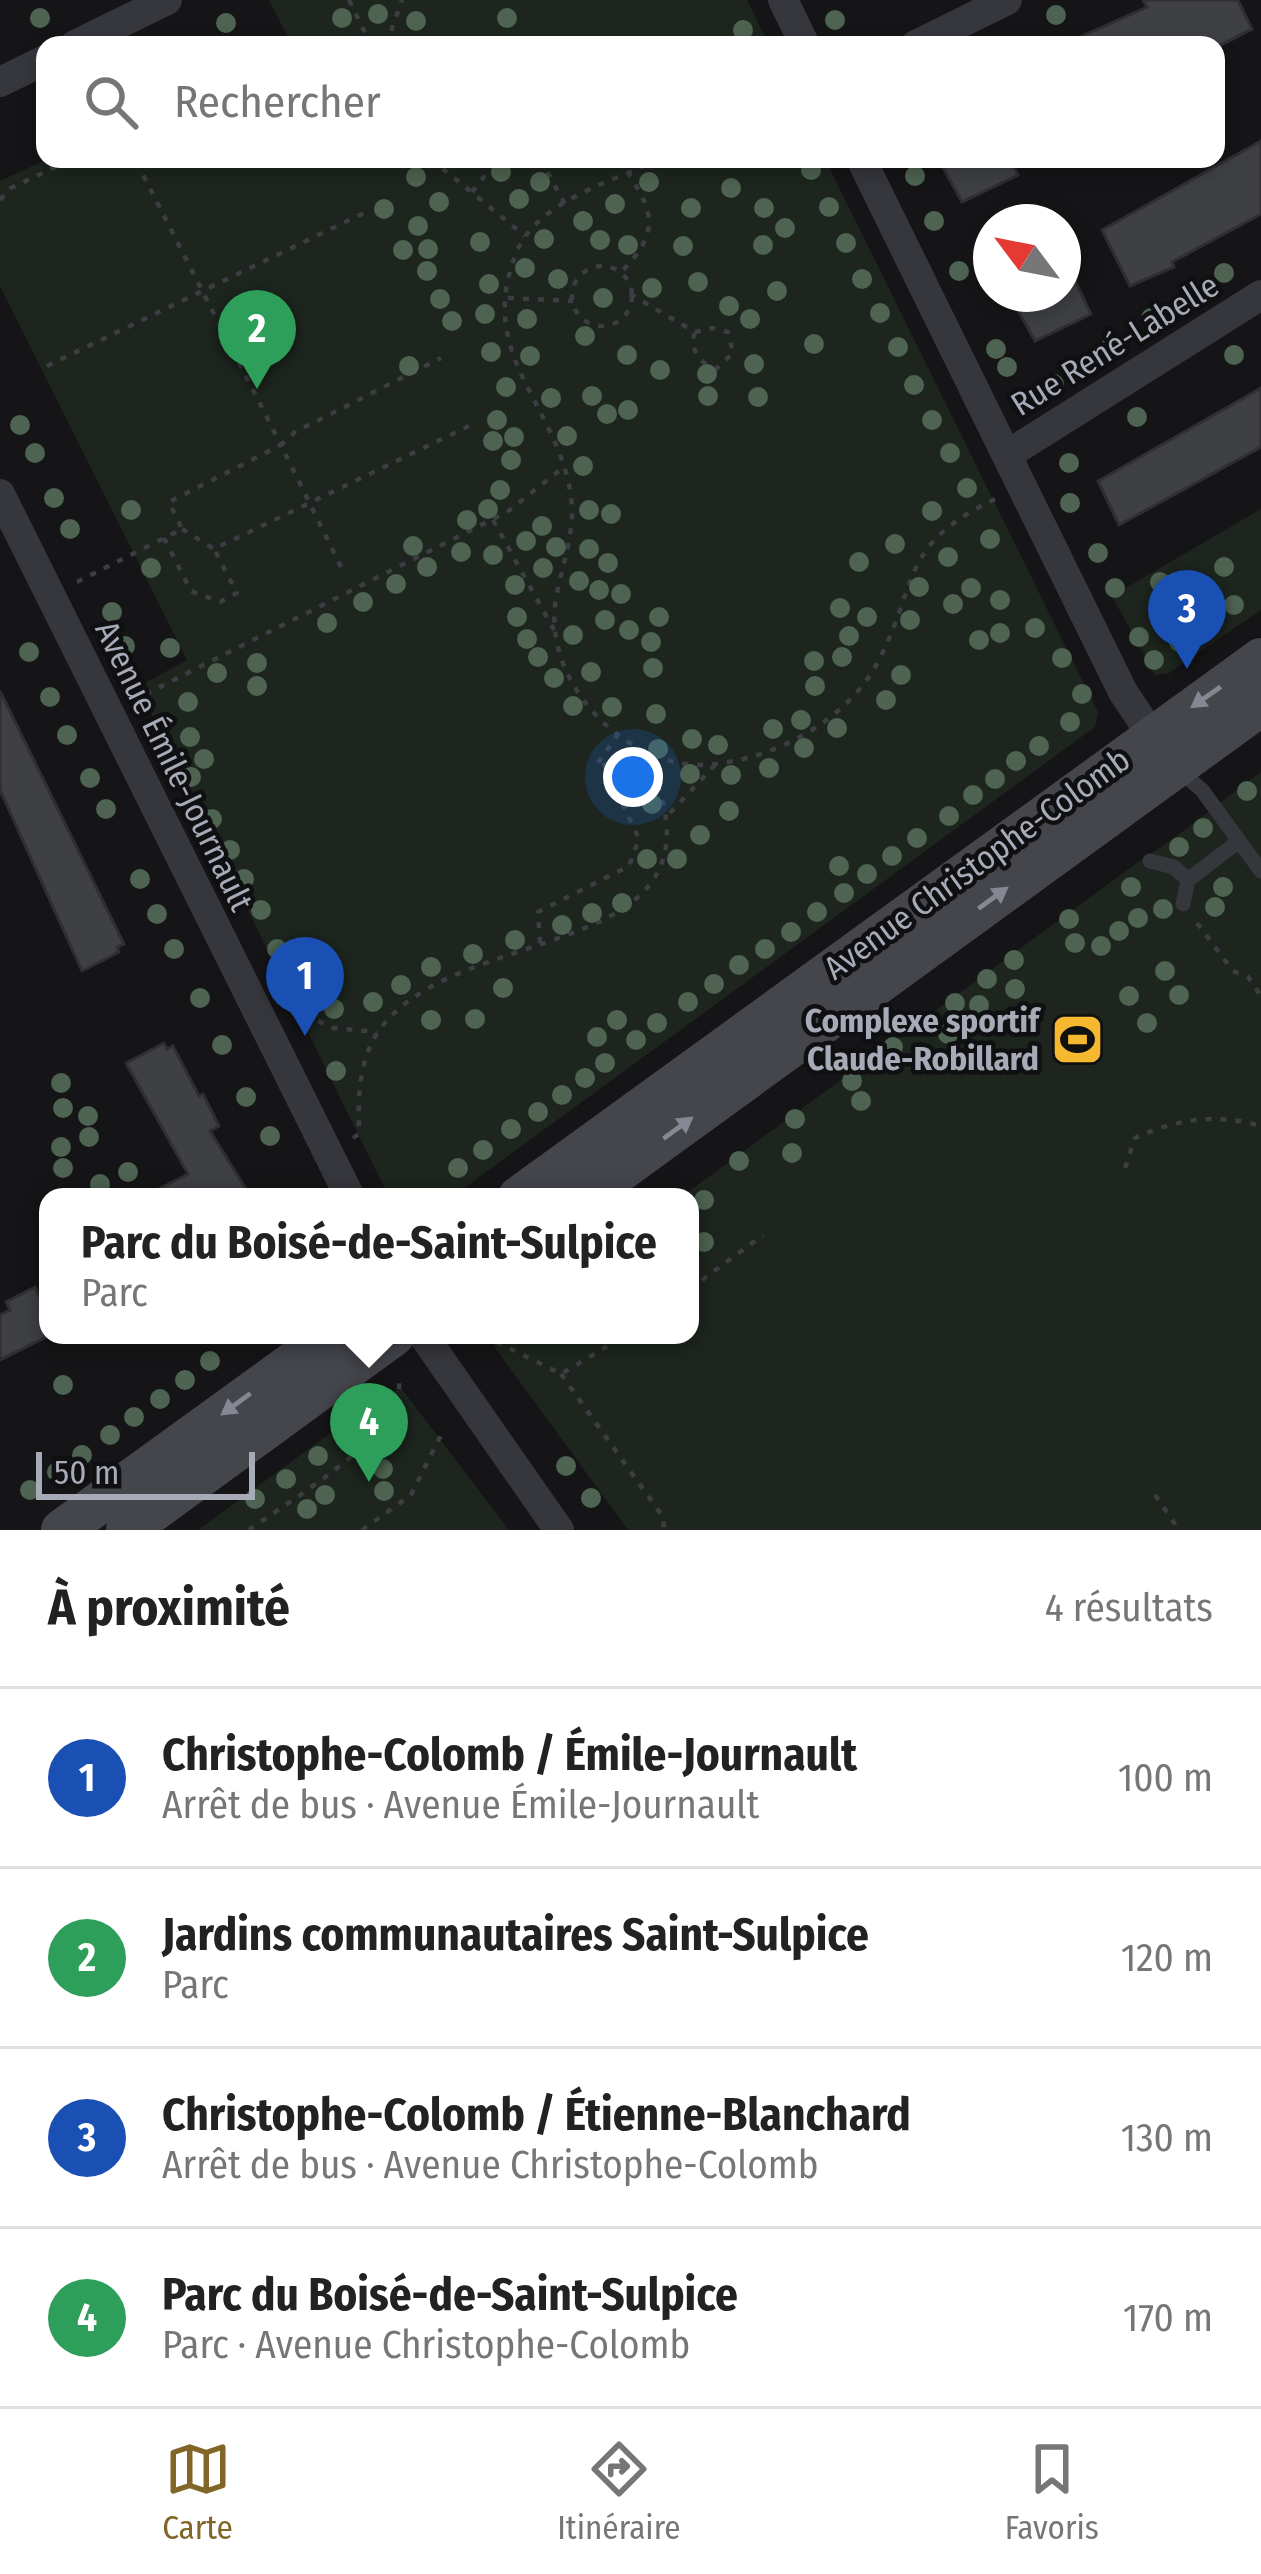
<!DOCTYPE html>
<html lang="fr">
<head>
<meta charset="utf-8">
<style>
	:root { --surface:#fff; --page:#f6f6f6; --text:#222; --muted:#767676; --line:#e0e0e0; --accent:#816627 }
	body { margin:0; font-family:"Fira Sans Condensed",sans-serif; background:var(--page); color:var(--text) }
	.compass { position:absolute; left:973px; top:204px; width:108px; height:108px; border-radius:50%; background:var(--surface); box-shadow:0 6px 18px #0003; rotate:302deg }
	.scale { position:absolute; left:36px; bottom:30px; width:219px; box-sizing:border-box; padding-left:12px; border:6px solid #a6abb7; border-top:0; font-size:33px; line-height:42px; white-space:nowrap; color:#a6abb7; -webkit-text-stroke:9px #101012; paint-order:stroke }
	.you { position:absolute; left:633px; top:777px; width:42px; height:42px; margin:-30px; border:9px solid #fff; border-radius:50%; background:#1a73e8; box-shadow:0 0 0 18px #1a73e833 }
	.badge { display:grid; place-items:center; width:78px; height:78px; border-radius:50%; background:var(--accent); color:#fff; font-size:39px; font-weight:700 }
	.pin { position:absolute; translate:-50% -99px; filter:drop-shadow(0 3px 6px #0008) }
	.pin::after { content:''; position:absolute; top:63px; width:42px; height:36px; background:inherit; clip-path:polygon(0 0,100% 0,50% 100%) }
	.popup { position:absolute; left:39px; top:1188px; width:660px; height:156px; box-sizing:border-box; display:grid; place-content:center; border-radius:24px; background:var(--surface); filter:drop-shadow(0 3px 9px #0005); font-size:39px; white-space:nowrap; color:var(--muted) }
	.popup b { font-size:45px; color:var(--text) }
	.popup::after { content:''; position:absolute; left:50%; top:100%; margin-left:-24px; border:24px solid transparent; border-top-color:var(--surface) }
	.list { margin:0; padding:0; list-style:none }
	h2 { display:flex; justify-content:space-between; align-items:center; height:156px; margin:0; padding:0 48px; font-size:51px }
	h2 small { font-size:39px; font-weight:400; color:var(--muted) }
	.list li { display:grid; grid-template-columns:78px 1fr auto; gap:36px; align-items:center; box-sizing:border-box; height:180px; padding:0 48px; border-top:3px solid var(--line) }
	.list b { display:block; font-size:45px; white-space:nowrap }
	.list p { margin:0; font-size:39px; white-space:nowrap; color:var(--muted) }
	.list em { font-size:39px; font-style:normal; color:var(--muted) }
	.icon { flex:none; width:66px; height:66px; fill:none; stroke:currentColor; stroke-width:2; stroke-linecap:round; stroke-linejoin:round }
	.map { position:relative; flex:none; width:1261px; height:1530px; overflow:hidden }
	.search { position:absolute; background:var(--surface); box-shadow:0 6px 18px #0003; left:36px; right:36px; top:36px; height:132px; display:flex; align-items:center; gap:30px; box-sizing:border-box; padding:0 42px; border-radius:24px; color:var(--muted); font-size:45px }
	.sheet { height:876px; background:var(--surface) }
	nav { display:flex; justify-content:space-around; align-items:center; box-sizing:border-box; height:168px; border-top:3px solid var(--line); background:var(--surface); font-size:33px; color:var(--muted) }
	nav a { display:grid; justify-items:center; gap:6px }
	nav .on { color:var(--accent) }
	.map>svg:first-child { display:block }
</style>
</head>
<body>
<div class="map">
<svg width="1261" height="1530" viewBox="0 0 1261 1530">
	<rect width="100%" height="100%" fill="#151517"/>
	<g fill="#1d251e">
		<polygon points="269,0 747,0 769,45 292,45"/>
		<polygon points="48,159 825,159 1098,712 1095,727 452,1197 389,1197 138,687 187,660 0,286 0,181"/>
		<polygon points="1261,509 1261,610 1169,673 1155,675 1112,596"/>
		<path d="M1261 772V1530H628L493 1345 507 1335H690V1197H681L1141 860C1182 835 1220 801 1261 772Z"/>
		<polygon points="401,1388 509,1530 198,1530 363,1409 369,1417 383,1408 378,1399"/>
	</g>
	<g fill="#3f4044" stroke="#2f2f33" stroke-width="3">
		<polygon points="1143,0 1238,0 1252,29 1221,45 1062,45 1147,7"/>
		<polygon points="1261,141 1261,214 1172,262 1174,267 1130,286 1102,230"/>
		<polygon points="938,159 1010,159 1018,175 962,202"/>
		<polygon points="1063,255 1091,314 1035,341 1009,294 1063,294"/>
		<polygon points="1261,388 1261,447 1119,525 1098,481"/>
		<polygon points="0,691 124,944 117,947 119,952 82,971 0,790"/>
		<polygon points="164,1043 167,1049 173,1046 199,1096 203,1094 219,1126 210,1131 251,1197 143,1197 188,1174 126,1063"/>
		<polygon points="35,1287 39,1296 48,1291 48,1336 0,1360 0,1315 10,1310 6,1302"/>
	</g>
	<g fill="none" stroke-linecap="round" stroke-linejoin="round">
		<g stroke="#3c3e43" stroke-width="4.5" stroke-dasharray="6 9" stroke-linecap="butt">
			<polyline points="349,0 371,45"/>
			<polyline points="386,45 402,0"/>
			<polyline points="431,159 525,236"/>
			<polyline points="540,159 565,204"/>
			<path d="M619 159C650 207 666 227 621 272"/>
			<path d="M659 159C613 182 539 200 517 251 475 353 553 399 570 490 578 530 560 567 555 606 546 690 634 775 716 764 781 756 849 718 879 660 920 579 899 545 997 498"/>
			<polyline points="472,192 498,159"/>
			<polyline points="0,200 11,188 72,159"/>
			<circle cx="602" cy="296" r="30"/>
			<path d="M630 294 695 332 712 328 728 332 733 353 716 369C700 364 689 349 695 332"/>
			<polyline points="508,298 573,301"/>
			<polyline points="47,366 366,212"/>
			<polyline points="493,520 554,630"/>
			<polyline points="182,529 214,549 469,426"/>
			<polyline points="164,538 191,591 220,602 237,593 214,549"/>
			<polyline points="341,567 281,445 295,432 441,358"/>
			<polyline points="77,582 182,529 169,502 281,445 135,159"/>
			<polyline points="132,701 507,512 564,467"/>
			<polyline points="598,763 617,736"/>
			<polyline points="670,813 715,765"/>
			<polyline points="1197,923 1233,971 1248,977 1261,996"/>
			<polyline points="540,943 538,912 629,866 639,839 601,758"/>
			<polyline points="298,1011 327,994"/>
			<polyline points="291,1014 298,1011 333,1028 377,1032"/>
			<path d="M353 1138 359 1134C358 1101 358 1065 376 1035 452 915 747 971 646 756"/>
			<path d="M1125 1168 1135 1138C1176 1119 1217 1113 1261 1126"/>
			<polyline points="690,1289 763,1235"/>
			<polyline points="483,1335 561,1374 626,1335"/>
			<polyline points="561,1374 663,1517 664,1530"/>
			<polyline points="1155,1495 1179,1530"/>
			<path d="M249 1530C290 1500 404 1435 399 1382"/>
			<polyline points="362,1530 411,1495 443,1431"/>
		</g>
		<g stroke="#36373c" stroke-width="15">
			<polyline points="1177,769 1202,790 1261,871"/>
			<polyline points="1150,861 1174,867 1188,880"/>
			<polyline points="1183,904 1188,880 1239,841"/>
		</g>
		<g stroke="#36373c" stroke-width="30">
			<polyline points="783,0 805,45"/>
			<polyline points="75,45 167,0"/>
			<polyline points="916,45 1007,0"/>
			<polyline points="0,82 45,60"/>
			<polyline points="861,159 1123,692 1163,752"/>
			<polyline points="1007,455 1261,295"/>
			<polyline points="0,494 350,1197"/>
			<polyline points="423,1335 559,1530"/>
		</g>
		<g stroke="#44464c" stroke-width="42">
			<polyline points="519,1197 1261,659"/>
			<polyline points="584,1197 1261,705"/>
			<polyline points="62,1530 331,1335"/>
			<polyline points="127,1530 394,1335"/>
		</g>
	</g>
	<g fill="#4e6351">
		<circle cx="378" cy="14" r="10"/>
		<circle cx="1056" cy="15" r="10"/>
		<circle cx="40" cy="18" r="10"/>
		<circle cx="342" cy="18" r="10"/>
		<circle cx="507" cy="18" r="10"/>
		<circle cx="835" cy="20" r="10"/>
		<circle cx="416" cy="21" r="10"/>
		<circle cx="226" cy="23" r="10"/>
		<circle cx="743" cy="30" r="10"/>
		<circle cx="811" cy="170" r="10"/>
		<circle cx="501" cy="172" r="10"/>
		<circle cx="915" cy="176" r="10"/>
		<circle cx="416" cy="177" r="10"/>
		<circle cx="540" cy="182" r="10"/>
		<circle cx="649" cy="182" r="10"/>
		<circle cx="731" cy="188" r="10"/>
		<circle cx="519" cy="199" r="10"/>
		<circle cx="439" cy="202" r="10"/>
		<circle cx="615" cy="204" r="10"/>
		<circle cx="829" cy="207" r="10"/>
		<circle cx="691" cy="208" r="10"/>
		<circle cx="764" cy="208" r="10"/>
		<circle cx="384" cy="209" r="10"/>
		<circle cx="583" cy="221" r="10"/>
		<circle cx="934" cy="221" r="10"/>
		<circle cx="418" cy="226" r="10"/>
		<circle cx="785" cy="228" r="10"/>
		<circle cx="544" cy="239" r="10"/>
		<circle cx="600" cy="240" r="10"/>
		<circle cx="480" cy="242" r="10"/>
		<circle cx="846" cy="243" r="10"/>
		<circle cx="628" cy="245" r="10"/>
		<circle cx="763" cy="245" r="10"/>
		<circle cx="683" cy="246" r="10"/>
		<circle cx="428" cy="249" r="10"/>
		<circle cx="403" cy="250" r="10"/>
		<circle cx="525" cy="268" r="10"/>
		<circle cx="427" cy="271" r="10"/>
		<circle cx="959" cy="271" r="10"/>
		<circle cx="1224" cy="273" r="10"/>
		<circle cx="558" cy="279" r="10"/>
		<circle cx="862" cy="279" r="10"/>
		<circle cx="698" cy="282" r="10"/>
		<circle cx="489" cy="284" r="10"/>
		<circle cx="652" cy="288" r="10"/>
		<circle cx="777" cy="291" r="10"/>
		<circle cx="1194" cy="291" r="10"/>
		<circle cx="603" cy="298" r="10"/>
		<circle cx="440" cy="299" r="10"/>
		<circle cx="729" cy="306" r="10"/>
		<circle cx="880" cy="313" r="10"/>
		<circle cx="485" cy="314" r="10"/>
		<circle cx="1151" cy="318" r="10"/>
		<circle cx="527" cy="319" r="10"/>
		<circle cx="750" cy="319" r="10"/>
		<circle cx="452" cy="321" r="10"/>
		<circle cx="585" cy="336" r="10"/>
		<circle cx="814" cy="344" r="10"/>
		<circle cx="1112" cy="344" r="10"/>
		<circle cx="898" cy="347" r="10"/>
		<circle cx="996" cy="349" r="10"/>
		<circle cx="491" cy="352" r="10"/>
		<circle cx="627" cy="355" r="10"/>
		<circle cx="1234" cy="355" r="10"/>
		<circle cx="530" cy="356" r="10"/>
		<circle cx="754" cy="364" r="10"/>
		<circle cx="409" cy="366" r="10"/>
		<circle cx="1007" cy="367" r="10"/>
		<circle cx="660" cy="370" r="10"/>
		<circle cx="707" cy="374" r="10"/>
		<circle cx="1054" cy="384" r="10"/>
		<circle cx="914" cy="385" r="10"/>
		<circle cx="506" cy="387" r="10"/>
		<circle cx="592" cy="396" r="10"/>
		<circle cx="708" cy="396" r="10"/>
		<circle cx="758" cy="397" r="10"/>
		<circle cx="551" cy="398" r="10"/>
		<circle cx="628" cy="410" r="10"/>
		<circle cx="607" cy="414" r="10"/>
		<circle cx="1137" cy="417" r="10"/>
		<circle cx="497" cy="420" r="10"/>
		<circle cx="932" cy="420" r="10"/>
		<circle cx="20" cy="425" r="10"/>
		<circle cx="567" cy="436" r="10"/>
		<circle cx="514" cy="437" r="10"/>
		<circle cx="493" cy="441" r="10"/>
		<circle cx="35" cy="453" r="10"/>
		<circle cx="950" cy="453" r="10"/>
		<circle cx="511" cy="460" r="10"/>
		<circle cx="1069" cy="463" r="10"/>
		<circle cx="583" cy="466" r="10"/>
		<circle cx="967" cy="488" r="10"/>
		<circle cx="500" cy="490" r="10"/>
		<circle cx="54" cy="498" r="10"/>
		<circle cx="1070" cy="503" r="10"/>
		<circle cx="488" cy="509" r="10"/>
		<circle cx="131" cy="510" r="10"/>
		<circle cx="589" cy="510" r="10"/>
		<circle cx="932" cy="511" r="10"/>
		<circle cx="611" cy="514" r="10"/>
		<circle cx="467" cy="520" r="10"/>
		<circle cx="542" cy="526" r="10"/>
		<circle cx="70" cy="529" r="10"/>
		<circle cx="990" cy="539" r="10"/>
		<circle cx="526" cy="541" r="10"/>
		<circle cx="895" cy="544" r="10"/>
		<circle cx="413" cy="546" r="10"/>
		<circle cx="556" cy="547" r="10"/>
		<circle cx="589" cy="549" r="10"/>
		<circle cx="461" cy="552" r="10"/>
		<circle cx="1098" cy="553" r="10"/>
		<circle cx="493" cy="555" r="10"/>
		<circle cx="948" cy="557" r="10"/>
		<circle cx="859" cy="562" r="10"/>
		<circle cx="608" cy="563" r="10"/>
		<circle cx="427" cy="567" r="10"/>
		<circle cx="1224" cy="567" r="10"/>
		<circle cx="151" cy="568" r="10"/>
		<circle cx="543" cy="568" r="10"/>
		<circle cx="579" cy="581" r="10"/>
		<circle cx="1160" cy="582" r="10"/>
		<circle cx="396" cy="584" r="10"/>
		<circle cx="515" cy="585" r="10"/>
		<circle cx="919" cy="587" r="10"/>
		<circle cx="971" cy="588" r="10"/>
		<circle cx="1115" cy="588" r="10"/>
		<circle cx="599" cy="590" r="10"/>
		<circle cx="621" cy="594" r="10"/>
		<circle cx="1000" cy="600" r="10"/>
		<circle cx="363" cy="602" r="10"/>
		<circle cx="953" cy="604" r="10"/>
		<circle cx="1234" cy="605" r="10"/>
		<circle cx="840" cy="608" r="10"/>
		<circle cx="112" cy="612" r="10"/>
		<circle cx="517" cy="617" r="10"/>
		<circle cx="659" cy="617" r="10"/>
		<circle cx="867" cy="617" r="10"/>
		<circle cx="1199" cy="617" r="10"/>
		<circle cx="605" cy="620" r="10"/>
		<circle cx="910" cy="620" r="10"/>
		<circle cx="327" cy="623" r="10"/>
		<circle cx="1035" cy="628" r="10"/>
		<circle cx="629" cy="630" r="10"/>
		<circle cx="1000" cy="633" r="10"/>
		<circle cx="573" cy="635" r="10"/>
		<circle cx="849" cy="636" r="10"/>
		<circle cx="1139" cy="637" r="10"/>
		<circle cx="527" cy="639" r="10"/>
		<circle cx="979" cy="640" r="10"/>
		<circle cx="651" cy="642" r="10"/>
		<circle cx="1179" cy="642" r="10"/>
		<circle cx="125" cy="646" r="10"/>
		<circle cx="170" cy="648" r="10"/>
		<circle cx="29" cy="652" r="10"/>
		<circle cx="538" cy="657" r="10"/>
		<circle cx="842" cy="657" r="10"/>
		<circle cx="1062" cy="658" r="10"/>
		<circle cx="1154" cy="660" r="10"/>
		<circle cx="814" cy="661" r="10"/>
		<circle cx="257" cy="663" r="10"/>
		<circle cx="653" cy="668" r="10"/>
		<circle cx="591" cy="672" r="10"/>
		<circle cx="217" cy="673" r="10"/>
		<circle cx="901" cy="675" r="10"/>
		<circle cx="554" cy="678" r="10"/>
		<circle cx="257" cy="686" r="10"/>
		<circle cx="815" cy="686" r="10"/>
		<circle cx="1082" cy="694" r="10"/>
		<circle cx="50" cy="697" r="10"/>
		<circle cx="886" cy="700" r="10"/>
		<circle cx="188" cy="702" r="10"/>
		<circle cx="573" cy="706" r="10"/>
		<circle cx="612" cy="707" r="10"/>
		<circle cx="656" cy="714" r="10"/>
		<circle cx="801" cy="720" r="10"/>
		<circle cx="1070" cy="722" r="10"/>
		<circle cx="837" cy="728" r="10"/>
		<circle cx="773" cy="729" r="10"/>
		<circle cx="67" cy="735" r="10"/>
		<circle cx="190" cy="737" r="10"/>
		<circle cx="692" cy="739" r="10"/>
		<circle cx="718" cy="745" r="10"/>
		<circle cx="1039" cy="746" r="10"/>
		<circle cx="804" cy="748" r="10"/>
		<circle cx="658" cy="749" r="10"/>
		<circle cx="204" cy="759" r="10"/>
		<circle cx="1016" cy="761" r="10"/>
		<circle cx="769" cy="768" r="10"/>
		<circle cx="640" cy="773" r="10"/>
		<circle cx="690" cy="774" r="10"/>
		<circle cx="731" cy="775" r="10"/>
		<circle cx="191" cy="777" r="10"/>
		<circle cx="90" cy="778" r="10"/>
		<circle cx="995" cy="779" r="10"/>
		<circle cx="1247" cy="791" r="10"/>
		<circle cx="973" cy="795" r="10"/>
		<circle cx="652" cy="804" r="10"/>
		<circle cx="106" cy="809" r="10"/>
		<circle cx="729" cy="811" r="10"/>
		<circle cx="949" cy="816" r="10"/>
		<circle cx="212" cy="819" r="10"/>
		<circle cx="1203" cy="828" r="10"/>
		<circle cx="700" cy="835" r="10"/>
		<circle cx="917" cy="838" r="10"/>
		<circle cx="1179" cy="847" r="10"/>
		<circle cx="230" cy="850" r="10"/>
		<circle cx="892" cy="856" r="10"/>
		<circle cx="647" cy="859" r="10"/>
		<circle cx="677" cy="859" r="10"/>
		<circle cx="839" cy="866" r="10"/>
		<circle cx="867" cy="874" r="10"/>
		<circle cx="140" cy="879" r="10"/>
		<circle cx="244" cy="879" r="10"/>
		<circle cx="1131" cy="887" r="10"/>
		<circle cx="1223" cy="887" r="10"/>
		<circle cx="844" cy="893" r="10"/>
		<circle cx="622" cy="903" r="10"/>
		<circle cx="1215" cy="907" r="10"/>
		<circle cx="1163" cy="909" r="10"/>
		<circle cx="261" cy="910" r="10"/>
		<circle cx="817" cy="912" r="10"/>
		<circle cx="592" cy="913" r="10"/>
		<circle cx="157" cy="914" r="10"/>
		<circle cx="1138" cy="918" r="10"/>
		<circle cx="1069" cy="919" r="10"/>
		<circle cx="562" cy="925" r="10"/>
		<circle cx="1119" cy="931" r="10"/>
		<circle cx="791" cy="932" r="10"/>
		<circle cx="515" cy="940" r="10"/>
		<circle cx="1075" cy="943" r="10"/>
		<circle cx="1101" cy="946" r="10"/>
		<circle cx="174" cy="949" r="10"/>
		<circle cx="277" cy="949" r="10"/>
		<circle cx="765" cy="949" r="10"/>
		<circle cx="473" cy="954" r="10"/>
		<circle cx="1014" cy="960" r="10"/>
		<circle cx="739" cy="965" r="10"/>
		<circle cx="431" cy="967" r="10"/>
		<circle cx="1165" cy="971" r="10"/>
		<circle cx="987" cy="979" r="10"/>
		<circle cx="714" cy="984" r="10"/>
		<circle cx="401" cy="985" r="10"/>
		<circle cx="503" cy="988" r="10"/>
		<circle cx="1015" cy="989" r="10"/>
		<circle cx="302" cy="992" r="10"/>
		<circle cx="1179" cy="995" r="10"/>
		<circle cx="1129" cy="996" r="10"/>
		<circle cx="200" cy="998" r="10"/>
		<circle cx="373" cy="1002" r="10"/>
		<circle cx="688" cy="1002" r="10"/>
		<circle cx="955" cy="1003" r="10"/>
		<circle cx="979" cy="1005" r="10"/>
		<circle cx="334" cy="1009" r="10"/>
		<circle cx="475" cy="1019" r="10"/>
		<circle cx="431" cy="1020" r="10"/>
		<circle cx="617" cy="1020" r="10"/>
		<circle cx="657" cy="1023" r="10"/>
		<circle cx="1147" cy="1023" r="10"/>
		<circle cx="923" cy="1026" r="10"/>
		<circle cx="948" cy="1034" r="10"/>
		<circle cx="597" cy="1037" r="10"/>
		<circle cx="636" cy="1040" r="10"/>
		<circle cx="222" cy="1045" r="10"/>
		<circle cx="893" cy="1047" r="10"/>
		<circle cx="605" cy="1063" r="10"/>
		<circle cx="336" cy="1071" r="10"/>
		<circle cx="585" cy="1078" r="10"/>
		<circle cx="852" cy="1081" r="10"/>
		<circle cx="61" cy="1083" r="10"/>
		<circle cx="562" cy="1095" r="10"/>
		<circle cx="246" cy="1097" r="10"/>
		<circle cx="861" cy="1101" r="10"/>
		<circle cx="63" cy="1108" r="10"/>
		<circle cx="538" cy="1112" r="10"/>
		<circle cx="88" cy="1116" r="10"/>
		<circle cx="795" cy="1119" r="10"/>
		<circle cx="511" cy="1129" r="10"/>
		<circle cx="270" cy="1136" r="10"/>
		<circle cx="89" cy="1137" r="10"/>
		<circle cx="61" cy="1147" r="10"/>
		<circle cx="483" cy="1150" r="10"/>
		<circle cx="792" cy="1153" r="10"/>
		<circle cx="739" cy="1161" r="10"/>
		<circle cx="63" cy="1168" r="10"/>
		<circle cx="458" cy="1168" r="10"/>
		<circle cx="128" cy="1172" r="10"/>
		<circle cx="100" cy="1184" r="10"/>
		<circle cx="704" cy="1200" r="10"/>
		<circle cx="704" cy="1242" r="10"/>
		<circle cx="210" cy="1361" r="10"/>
		<circle cx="185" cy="1380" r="10"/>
		<circle cx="63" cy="1385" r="10"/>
		<circle cx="160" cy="1399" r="10"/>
		<circle cx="134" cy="1417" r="10"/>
		<circle cx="110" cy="1435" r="10"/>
		<circle cx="392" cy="1440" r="10"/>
		<circle cx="82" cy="1455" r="10"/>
		<circle cx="318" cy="1456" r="10"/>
		<circle cx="566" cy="1466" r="10"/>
		<circle cx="383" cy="1469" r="10"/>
		<circle cx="57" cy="1472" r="10"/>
		<circle cx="286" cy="1479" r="10"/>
		<circle cx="30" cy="1490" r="10"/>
		<circle cx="384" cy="1491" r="10"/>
		<circle cx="325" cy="1495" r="10"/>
		<circle cx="591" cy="1498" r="10"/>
		<circle cx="255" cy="1499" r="10"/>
		<circle cx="307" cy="1509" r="10"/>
	</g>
	<defs><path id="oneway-solid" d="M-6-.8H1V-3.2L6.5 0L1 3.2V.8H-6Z" transform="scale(3)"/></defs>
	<g fill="#848892">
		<use href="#oneway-solid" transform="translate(1206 697) rotate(145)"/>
		<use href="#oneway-solid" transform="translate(993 898) rotate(-36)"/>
		<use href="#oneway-solid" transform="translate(678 1128) rotate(-36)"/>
		<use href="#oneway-solid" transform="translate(236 1404) rotate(144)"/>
	</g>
	<defs>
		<symbol id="stadium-square" viewBox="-11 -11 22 22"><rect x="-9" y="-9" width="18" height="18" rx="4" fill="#f6b82e" stroke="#101012"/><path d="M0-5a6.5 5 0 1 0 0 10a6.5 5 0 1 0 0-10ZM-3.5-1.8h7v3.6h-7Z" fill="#111"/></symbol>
	</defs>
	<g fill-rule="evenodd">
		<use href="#stadium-square" x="1048" y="1010" width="59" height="59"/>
	</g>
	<g text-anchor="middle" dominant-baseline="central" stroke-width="9" stroke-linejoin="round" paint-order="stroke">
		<g font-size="33" fill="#a6abb7" stroke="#101012">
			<text transform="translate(1115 345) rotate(-32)">Rue René-Labelle</text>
			<text transform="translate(174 766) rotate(64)">Avenue Émile-Journault</text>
			<text transform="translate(977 864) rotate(-36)">Avenue Christophe-Colomb</text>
		</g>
		<g font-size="33" font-weight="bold" fill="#a6abb7" stroke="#101012" text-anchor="end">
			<text x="1039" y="1021">Complexe sportif<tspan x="1039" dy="38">Claude-Robillard</tspan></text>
		</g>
	</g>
</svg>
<svg class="compass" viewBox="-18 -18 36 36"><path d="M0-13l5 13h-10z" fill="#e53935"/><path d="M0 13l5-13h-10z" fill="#767676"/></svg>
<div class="scale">50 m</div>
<div class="you"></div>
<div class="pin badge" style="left:305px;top:1036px;background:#1a4fb4">1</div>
<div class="pin badge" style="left:257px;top:389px;background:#2e9e5b">2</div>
<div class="pin badge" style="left:1187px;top:669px;background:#1a4fb4">3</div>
<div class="pin badge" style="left:369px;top:1482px;background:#2e9e5b">4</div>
<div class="popup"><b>Parc du Boisé-de-Saint-Sulpice</b>Parc</div>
<div class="search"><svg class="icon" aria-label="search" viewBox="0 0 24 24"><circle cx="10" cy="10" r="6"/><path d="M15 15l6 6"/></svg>Rechercher</div>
</div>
<section class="sheet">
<h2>À proximité<small>4 résultats</small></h2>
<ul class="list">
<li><span class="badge" style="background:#1a4fb4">1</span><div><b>Christophe-Colomb / Émile-Journault</b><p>Arrêt de bus · Avenue Émile-Journault</p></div><em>100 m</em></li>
<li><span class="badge" style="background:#2e9e5b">2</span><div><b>Jardins communautaires Saint-Sulpice</b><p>Parc</p></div><em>120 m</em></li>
<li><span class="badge" style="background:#1a4fb4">3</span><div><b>Christophe-Colomb / Étienne-Blanchard</b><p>Arrêt de bus · Avenue Christophe-Colomb</p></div><em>130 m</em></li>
<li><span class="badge" style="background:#2e9e5b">4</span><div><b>Parc du Boisé-de-Saint-Sulpice</b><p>Parc · Avenue Christophe-Colomb</p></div><em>170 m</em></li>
</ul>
</section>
<nav>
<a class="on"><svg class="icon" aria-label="map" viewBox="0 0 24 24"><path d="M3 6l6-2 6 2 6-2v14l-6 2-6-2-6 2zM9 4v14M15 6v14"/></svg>Carte</a>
<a><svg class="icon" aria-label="directions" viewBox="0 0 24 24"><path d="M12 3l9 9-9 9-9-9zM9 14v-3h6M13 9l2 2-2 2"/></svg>Itinéraire</a>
<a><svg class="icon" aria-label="saved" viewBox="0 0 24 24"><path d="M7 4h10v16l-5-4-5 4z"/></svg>Favoris</a>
</nav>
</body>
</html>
